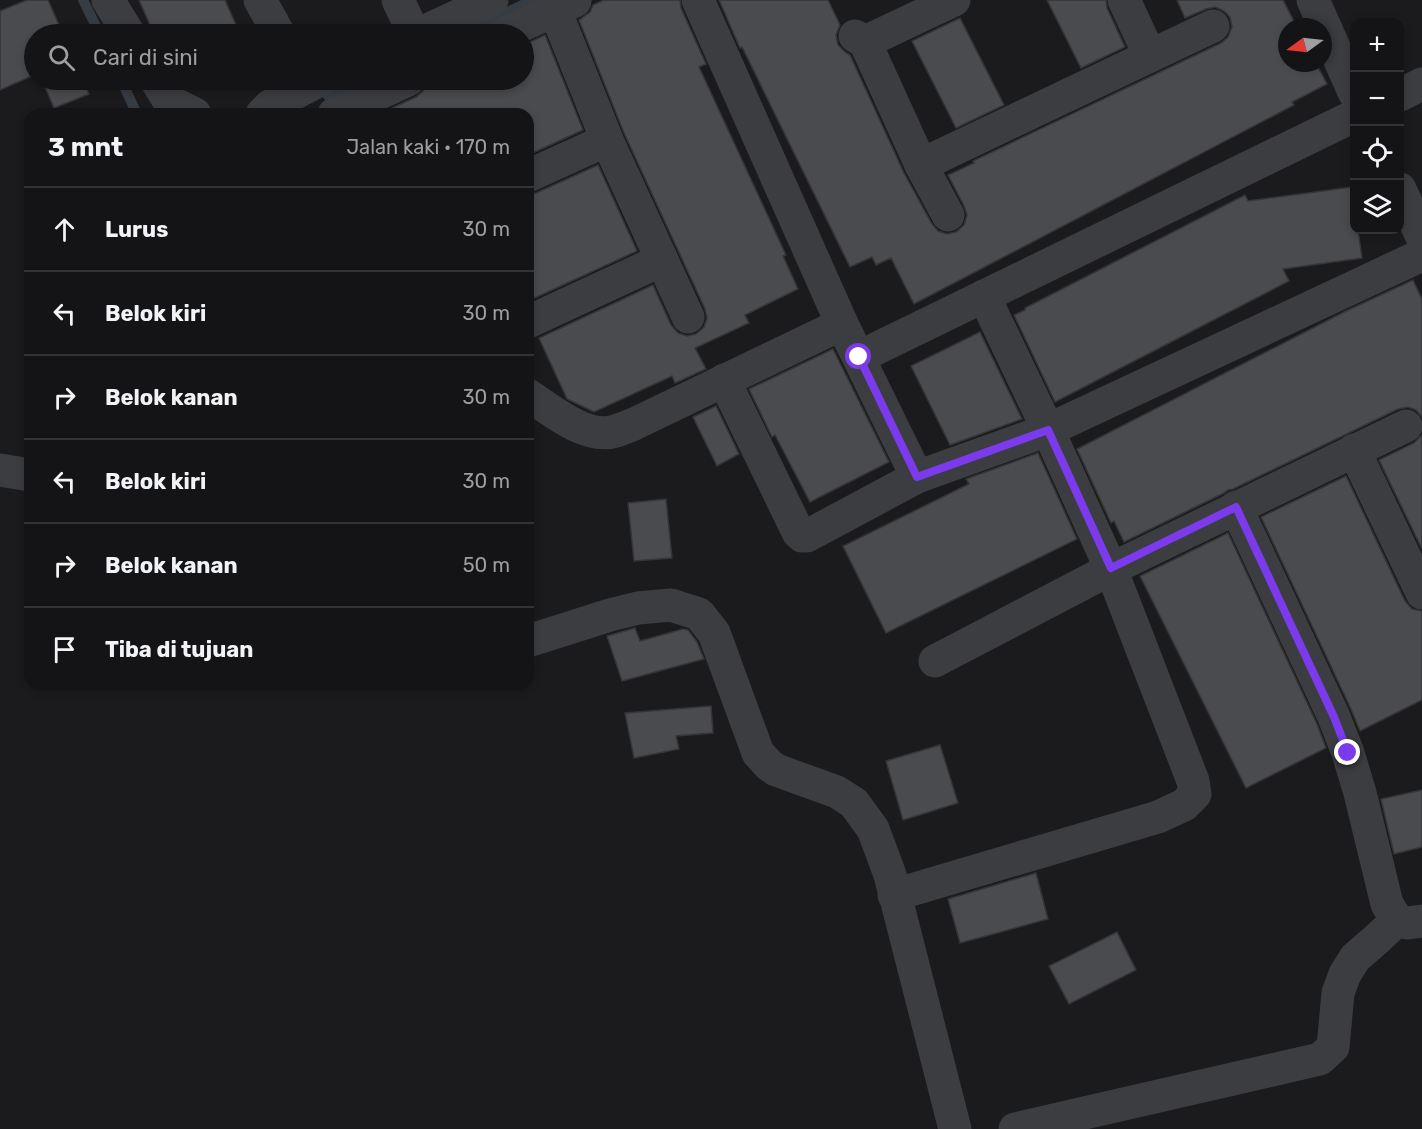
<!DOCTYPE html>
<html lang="id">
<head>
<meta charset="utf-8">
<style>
	:root { --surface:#141416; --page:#1d1d1f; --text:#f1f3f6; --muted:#9d9ea1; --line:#333335 }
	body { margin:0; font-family:Rubik,sans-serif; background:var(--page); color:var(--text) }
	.controls { position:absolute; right:18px; top:18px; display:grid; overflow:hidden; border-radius:12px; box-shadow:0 3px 9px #0003 }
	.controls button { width:54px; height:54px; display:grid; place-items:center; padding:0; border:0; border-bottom:2px solid var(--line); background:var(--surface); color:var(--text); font:30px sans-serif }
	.compass { position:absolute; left:1278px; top:18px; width:54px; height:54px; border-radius:50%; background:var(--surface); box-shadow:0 3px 9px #0003; rotate:255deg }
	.stop { position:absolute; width:18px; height:18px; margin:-14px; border:4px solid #7c3aed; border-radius:50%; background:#fff }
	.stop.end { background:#7c3aed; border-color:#fff; box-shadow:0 2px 6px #0008 }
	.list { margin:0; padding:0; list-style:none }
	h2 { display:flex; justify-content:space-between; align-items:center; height:78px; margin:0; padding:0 24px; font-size:26px }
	h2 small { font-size:20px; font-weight:400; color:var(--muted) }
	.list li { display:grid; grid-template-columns:39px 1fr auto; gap:18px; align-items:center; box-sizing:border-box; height:84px; padding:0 24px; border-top:2px solid var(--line) }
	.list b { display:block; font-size:22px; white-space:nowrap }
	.list em { font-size:20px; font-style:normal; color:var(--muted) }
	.icon { flex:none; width:33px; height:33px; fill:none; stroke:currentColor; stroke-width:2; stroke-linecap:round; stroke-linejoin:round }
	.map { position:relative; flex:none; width:1422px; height:1129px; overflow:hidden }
	.search { position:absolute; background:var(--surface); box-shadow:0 3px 9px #0003; left:24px; top:24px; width:510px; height:66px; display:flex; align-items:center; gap:15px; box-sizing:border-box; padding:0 21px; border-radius:33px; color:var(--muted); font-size:22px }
	.panel { position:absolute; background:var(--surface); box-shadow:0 3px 9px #0003; left:24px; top:108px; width:510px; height:582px; border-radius:18px }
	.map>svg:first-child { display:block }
</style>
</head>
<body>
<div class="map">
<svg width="1422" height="1129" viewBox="0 0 1422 1129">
	<rect width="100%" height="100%" fill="#1b1b1d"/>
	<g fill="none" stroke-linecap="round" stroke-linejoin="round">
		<g stroke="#363c43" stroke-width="10">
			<polyline points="83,0 100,34"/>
			<polyline points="461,34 533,0"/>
			<polyline points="121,80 137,114"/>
			<polyline points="328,96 365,80"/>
			<polyline points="291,114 296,112"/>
		</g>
	</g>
	<g fill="#4a4b4e" stroke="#353538" stroke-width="1.5">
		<polygon points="27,0 48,0 63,34 34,34 34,75 0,90 0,11"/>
		<polygon points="139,0 225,0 240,34 154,34"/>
		<polygon points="604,0 680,0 681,8 706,64 699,67 786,255 783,256 798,289 745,315 749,323 695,348 706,369 675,383 672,376 594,412 567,399 539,338 653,285 671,325 678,333 687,336 696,334 704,327 707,318 705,309 624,133 579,20 590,12 593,5"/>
		<polygon points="719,0 828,0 840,25 836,35 838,45 845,52 850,55 904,173 932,224 938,231 947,234 956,232 964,225 967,215 964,206 948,175 974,163 973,161 1221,43 1228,37 1232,27 1230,17 1224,11 1215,7 1206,9 1185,18 1177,0 1283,0 1297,27 1287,27 1287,63 1316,63 1327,84 1292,102 1294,105 914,304 891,258 876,265 872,257 850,267 742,47 740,48"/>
		<polygon points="1047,0 1106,0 1107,8 1125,47 1081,68"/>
		<polygon points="960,18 1004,105 956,128 912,41"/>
		<polygon points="545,35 583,130 528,155 528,114 379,114 416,97 424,90 426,80 524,80 524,45"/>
		<polygon points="42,80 83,80 89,94 54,108"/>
		<polygon points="598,165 637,251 528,301 528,194 536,193"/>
		<polygon points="1352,187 1354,203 1354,230 1358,230 1362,258 1283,269 1289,281 1055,402 1014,315 1025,310 1025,308 1245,195 1248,201"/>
		<polygon points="1413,280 1422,299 1422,417 1416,410 1408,407 1398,409 1233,489 1228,490 1224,493 1124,542 1114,521 1111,523 1077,449 1346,311"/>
		<polygon points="980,332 1022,419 950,445 911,366"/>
		<polygon points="833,349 889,462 810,502 775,435 772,437 749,389"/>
		<polygon points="716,406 739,454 717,466 693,417"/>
		<polygon points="1422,435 1422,549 1379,460 1414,443"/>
		<polygon points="1038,453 1077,539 886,633 843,546 969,484 966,479"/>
		<polygon points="1346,476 1405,601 1412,609 1422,611 1422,700 1360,731 1351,709 1261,517"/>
		<polygon points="666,499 672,558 634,561 628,503"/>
		<polygon points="1228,533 1317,724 1326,748 1246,788 1140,576"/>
		<polygon points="635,628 640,641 683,629 688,630 697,642 704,659 622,681 607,636"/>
		<polygon points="711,706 713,733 676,736 679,749 634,758 625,713"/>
		<polygon points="940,745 958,803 903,820 886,761"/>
		<polygon points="1422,790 1422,847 1394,854 1381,799"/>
		<polygon points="1036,873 1048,919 960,943 948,899"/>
		<polygon points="1117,932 1136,970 1069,1004 1049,966"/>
	</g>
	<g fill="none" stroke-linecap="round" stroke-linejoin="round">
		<g stroke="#3c3d41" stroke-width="33">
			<polyline points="108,0 129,34"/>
			<polyline points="260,0 279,34"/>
			<polyline points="398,0 414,34"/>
			<polyline points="551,0 607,140 688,317"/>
			<polyline points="698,0 842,324 917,477"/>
			<polyline points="1124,0 1150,56"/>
			<polyline points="1313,0 1354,92"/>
			<polyline points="419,34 492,0"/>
			<polyline points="503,34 575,1"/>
			<polyline points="855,36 865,42 954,0"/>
			<polyline points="865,42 921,165 948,215"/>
			<polyline points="156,80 169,101 195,114"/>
			<polyline points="1400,95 1422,84"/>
			<polyline points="262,114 270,106 320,80"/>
			<polyline points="334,114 408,80"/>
			<polyline points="921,165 1213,26"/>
			<polyline points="528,176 607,140"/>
			<polyline points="1400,189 1422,237"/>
			<polyline points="528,322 662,260"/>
			<polyline points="859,357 1354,116"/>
			<polyline points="724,380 798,532 802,536 807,536 917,477 1048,430 1422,255"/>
			<path d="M528 395C551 410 584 438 612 432 620 430 627 427 634 424L842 324"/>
			<polyline points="1354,450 1422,593"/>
			<polyline points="0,470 30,475"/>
			<polyline points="1236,507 1334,717 1348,753 1360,793 1387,904 1397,920 1407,923 1422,921"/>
			<polyline points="528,641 610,615 638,608 671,605 699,614 714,633 758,753 769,765 776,770 837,792 854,803 873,829 890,875 955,1129"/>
			<polyline points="935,661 1111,569 1406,426"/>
			<polyline points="894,895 1158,817 1184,805 1195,794 1193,781 1111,569 1048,430 984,296"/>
			<polyline points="1015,1129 1320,1059 1333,1047 1338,993 1345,974 1355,958 1378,938 1397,920"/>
		</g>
	</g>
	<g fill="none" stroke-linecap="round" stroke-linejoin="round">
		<polyline stroke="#7c3aed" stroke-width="8" points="859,357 917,477 1048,430 1111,568 1236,507 1334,717 1348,753"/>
	</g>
</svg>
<div class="controls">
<button>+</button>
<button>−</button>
<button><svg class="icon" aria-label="locate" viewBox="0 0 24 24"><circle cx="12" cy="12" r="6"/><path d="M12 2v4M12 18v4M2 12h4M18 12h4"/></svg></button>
<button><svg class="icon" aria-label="layers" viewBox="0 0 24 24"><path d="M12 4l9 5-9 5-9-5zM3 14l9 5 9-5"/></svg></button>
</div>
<svg class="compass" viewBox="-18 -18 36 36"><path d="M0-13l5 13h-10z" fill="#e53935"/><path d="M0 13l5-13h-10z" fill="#9d9ea1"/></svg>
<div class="stop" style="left:859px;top:357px"></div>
<div class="stop end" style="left:1348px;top:753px"></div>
<div class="search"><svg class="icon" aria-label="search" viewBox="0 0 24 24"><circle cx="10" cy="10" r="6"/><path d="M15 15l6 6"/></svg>Cari di sini</div>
<section class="panel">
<h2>3 mnt<small>Jalan kaki · 170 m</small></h2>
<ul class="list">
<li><svg class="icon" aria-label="ahead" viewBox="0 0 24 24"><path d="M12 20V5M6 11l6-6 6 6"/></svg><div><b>Lurus</b></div><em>30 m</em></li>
<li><svg class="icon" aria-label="left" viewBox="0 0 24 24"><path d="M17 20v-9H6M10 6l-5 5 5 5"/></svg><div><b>Belok kiri</b></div><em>30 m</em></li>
<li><svg class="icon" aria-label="right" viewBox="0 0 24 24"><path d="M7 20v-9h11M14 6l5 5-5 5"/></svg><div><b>Belok kanan</b></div><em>30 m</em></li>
<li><svg class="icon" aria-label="left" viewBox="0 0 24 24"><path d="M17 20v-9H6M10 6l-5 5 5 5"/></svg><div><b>Belok kiri</b></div><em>30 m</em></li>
<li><svg class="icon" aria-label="right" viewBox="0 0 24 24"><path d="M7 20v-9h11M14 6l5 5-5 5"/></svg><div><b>Belok kanan</b></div><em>50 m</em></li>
<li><svg class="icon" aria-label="arrive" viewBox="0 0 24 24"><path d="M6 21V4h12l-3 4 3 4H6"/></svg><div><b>Tiba di tujuan</b></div></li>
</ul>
</section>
</div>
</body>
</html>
